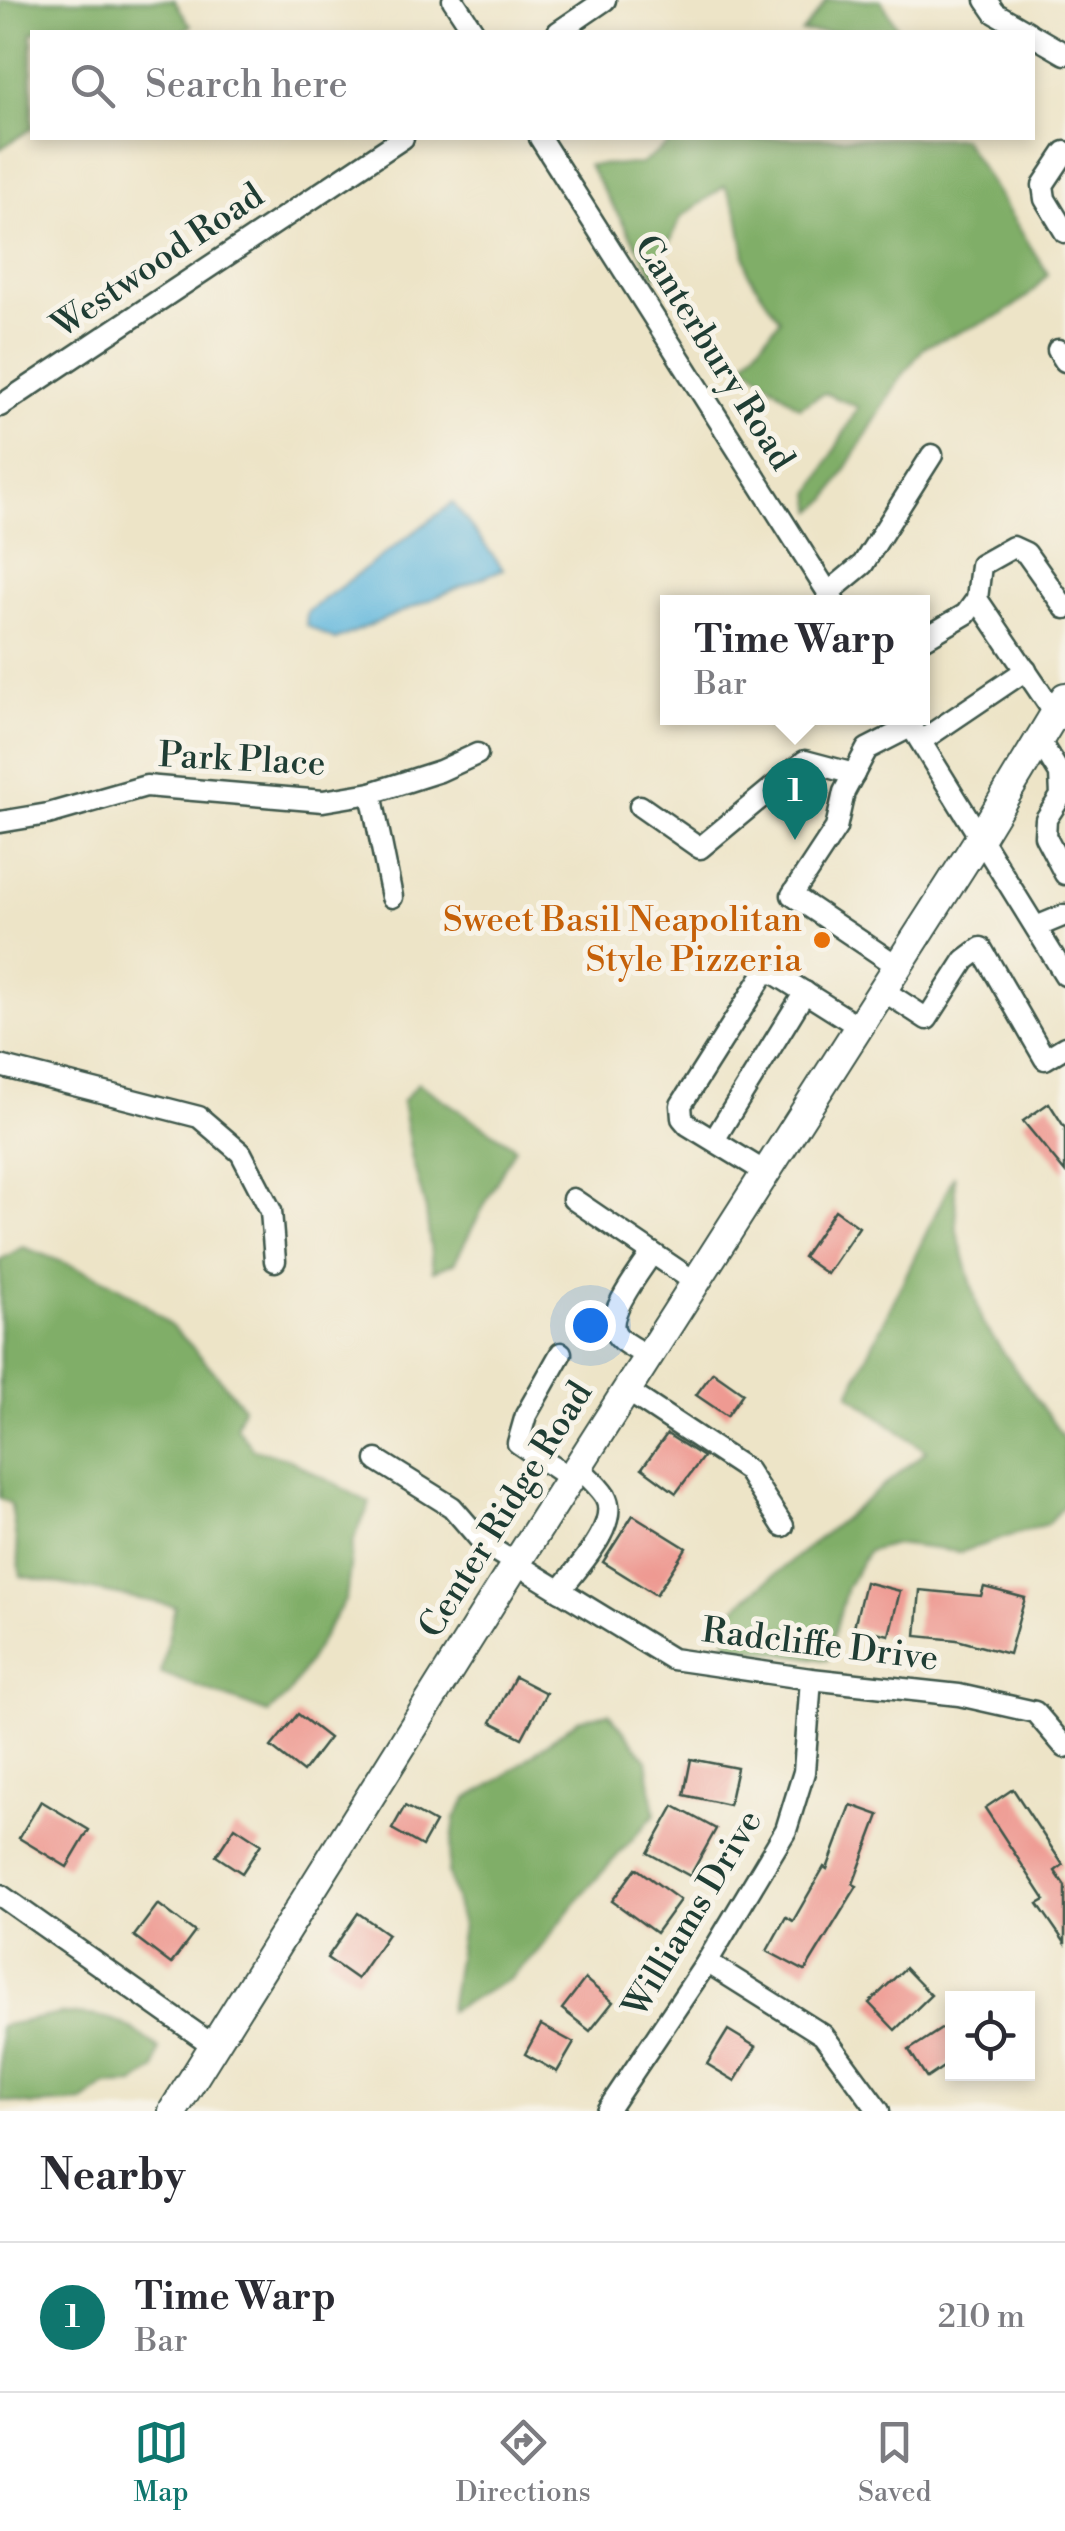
<!DOCTYPE html>
<html lang="en">
<head>
<meta charset="utf-8">
<style>
	:root { --surface:#fff; --page:#f7f7f7; --text:#2b2b33; --muted:#7c7c81; --line:#e1e1e2; --accent:#0f766e }
	body { margin:0; font-family:"Libre Bodoni",serif; background:var(--page); color:var(--text) }
	.controls { position:absolute; right:30px; bottom:30px; display:grid; overflow:hidden; border-radius:0px; box-shadow:0 5px 15px #0003 }
	.controls button { width:90px; height:90px; display:grid; place-items:center; padding:0; border:0; border-bottom:2px solid var(--line); background:var(--surface); color:var(--text); font:50px sans-serif }
	.you { position:absolute; left:590px; top:1325px; width:35px; height:35px; margin:-25px; border:8px solid #fff; border-radius:50%; background:#1a73e8; box-shadow:0 0 0 15px #1a73e833 }
	.badge { display:grid; place-items:center; width:65px; height:65px; border-radius:50%; background:var(--accent); color:#fff; font-size:32px; font-weight:700 }
	.pin { position:absolute; translate:-50% -82px; filter:drop-shadow(0 2px 5px #0008) }
	.pin::after { content:''; position:absolute; top:52px; width:35px; height:30px; background:inherit; clip-path:polygon(0 0,100% 0,50% 100%) }
	.popup { position:absolute; left:660px; top:595px; width:270px; height:130px; box-sizing:border-box; display:grid; place-content:center; border-radius:0px; background:var(--surface); filter:drop-shadow(0 2px 8px #0005); font-size:32px; white-space:nowrap; color:var(--muted) }
	.popup b { font-size:38px; color:var(--text) }
	.popup::after { content:''; position:absolute; left:50%; top:100%; margin-left:-20px; border:20px solid transparent; border-top-color:var(--surface) }
	.list { margin:0; padding:0; list-style:none }
	h2 { display:flex; justify-content:space-between; align-items:center; height:130px; margin:0; padding:0 40px; font-size:42px }
	h2 small { font-size:32px; font-weight:400; color:var(--muted) }
	.list li { display:grid; grid-template-columns:65px 1fr auto; gap:30px; align-items:center; box-sizing:border-box; height:150px; padding:0 40px; border-top:2px solid var(--line) }
	.list b { display:block; font-size:38px; white-space:nowrap }
	.list p { margin:0; font-size:32px; white-space:nowrap; color:var(--muted) }
	.list em { font-size:32px; font-style:normal; color:var(--muted) }
	.icon { flex:none; width:55px; height:55px; fill:none; stroke:currentColor; stroke-width:2; stroke-linecap:round; stroke-linejoin:round }
	.map { position:relative; flex:none; width:1065px; height:2111px; overflow:hidden }
	.search { position:absolute; background:var(--surface); box-shadow:0 5px 15px #0003; left:30px; right:30px; top:30px; height:110px; display:flex; align-items:center; gap:25px; box-sizing:border-box; padding:0 35px; border-radius:0px; color:var(--muted); font-size:38px }
	.sheet { height:280px; background:var(--surface) }
	nav { display:flex; justify-content:space-around; align-items:center; box-sizing:border-box; height:140px; border-top:2px solid var(--line); background:var(--surface); font-size:28px; color:var(--muted) }
	nav a { display:grid; justify-items:center; gap:5px }
	nav .on { color:var(--accent) }
	.map>svg:first-child { display:block }
</style>
</head>
<body>
<div class="map">
<svg width="1065" height="2111" viewBox="0 0 1065 2111">
	<rect width="100%" height="100%" fill="#f7f3e8"/>
	<filter id="ink" filterUnits="userSpaceOnUse"><feTurbulence type="fractalNoise" baseFrequency=".01" numOctaves="2"/><feDisplacementMap in="SourceGraphic" scale="20" xChannelSelector="R" yChannelSelector="G"/><feConvolveMatrix kernelMatrix="1 2 1 2 8 2 1 2 1" color-interpolation-filters="sRGB"/></filter>
	<filter id="wash" filterUnits="userSpaceOnUse"><feTurbulence type="fractalNoise" baseFrequency=".0048" numOctaves="4" result="noise"/><feDisplacementMap in="SourceGraphic" scale="40" xChannelSelector="R" yChannelSelector="G"/><feGaussianBlur stdDeviation="2.25" result="paint"/><feColorMatrix in="noise" values="0 0 0 0 0 0 0 0 0 0 0 0 0 0 0 0 0 1.4 0 .05"/><feComposite in="paint" operator="in"/></filter>
	<g filter="url(#wash)">
		<rect width="100%" height="100%" fill="#ede4c7"/>
		<g fill="#80ae67" stroke="#50764e" stroke-width="2.5">
			<polygon points="0,0 174,0 191,26 181,32 32,32 32,128 0,149"/>
			<polygon points="827,0 881,0 900,32 802,32"/>
			<polygon points="677,138 962,138 1048,274 1029,295 1002,315 925,346 899,380 828,499 814,511 811,494 858,407 825,393 799,407 744,363 780,320 748,273 738,214 725,186 681,217 655,276 588,165 641,164"/>
			<polygon points="418,1083 515,1147 454,1263 433,1271 426,1210 412,1159 402,1102"/>
			<polygon points="954,1175 957,1232 982,1322 1065,1440 1065,1504 1047,1524 961,1552 895,1544 868,1551 847,1587 827,1660 726,1645 727,1618 740,1603 926,1451 849,1394"/>
			<path d="M23 1247C51 1258 82 1268 109 1282 165 1311 204 1358 243 1407L236 1427 253 1449 286 1458 370 1503 353 1542 346 1598 289 1694 268 1713 161 1673 175 1606 21 1576 11 1504 0 1498V1260Z"/>
			<polygon points="609,1713 647,1760 655,1814 580,1897 538,1951 510,1979 449,2011 462,1926 448,1872 455,1818 467,1799 502,1778 578,1720"/>
			<path d="M60 2014C111 2015 119 2018 159 2049L155 2069 134 2084 105 2085 83 2102 34 2105 0 2101V2026Z"/>
		</g>
		<polygon fill="#60b7dd" stroke="#407a88" stroke-width="2.5" points="453,503 503,569 335,640 306,625 307,612"/>
		<g id="blocks">
			<g fill="#ee9a92">
				<polygon points="1049,1103 1065,1128 1065,1172 1023,1121"/>
				<polygon points="835,1210 859,1227 827,1274 803,1257"/>
				<polygon points="713,1372 743,1393 727,1416 696,1395"/>
				<polygon points="667,1434 703,1457 676,1493 642,1468"/>
				<polygon points="633,1515 686,1548 656,1595 603,1562"/>
				<polygon points="865,1582 900,1591 889,1635 854,1627"/>
				<polygon points="984,1587 1025,1598 1009,1654 957,1640 916,1636 920,1590 981,1596"/>
				<polygon points="515,1677 546,1693 522,1738 491,1722"/>
				<polygon points="298,1714 329,1738 303,1772 271,1747"/>
				<polygon points="691,1759 737,1768 729,1805 684,1795"/>
				<polygon points="1013,1789 1063,1865 1055,1871 1065,1886 1065,1943 1038,1904 1045,1900 985,1808"/>
				<polygon points="41,1801 89,1830 67,1867 19,1838"/>
				<polygon points="851,1805 879,1815 853,1884 857,1886 805,1971 767,1951 786,1917 793,1921 824,1867 827,1869"/>
				<polygon points="405,1806 435,1823 422,1846 392,1829"/>
				<polygon points="674,1806 716,1829 690,1876 648,1853"/>
				<polygon points="235,1827 261,1844 242,1873 216,1856"/>
				<polygon points="636,1868 680,1900 656,1933 612,1901"/>
				<polygon points="158,1904 195,1932 171,1964 134,1936"/>
				<polygon points="358,1913 388,1934 357,1979 327,1958"/>
				<polygon points="905,1968 931,1995 895,2030 869,2003"/>
				<polygon points="585,1979 613,2002 590,2031 562,2009"/>
				<polygon points="541,2025 574,2043 557,2072 525,2054"/>
				<polygon points="946,2026 952,2036 952,2061 927,2078 909,2050"/>
				<polygon points="728,2030 756,2047 735,2081 707,2064"/>
			</g>
		</g>
	</g>
	<g filter="url(#ink)">
		<use href="#blocks" fill-opacity="0" stroke="#3e564a" stroke-width="2.5"/>
		<g fill="none" stroke-linecap="round" stroke-linejoin="round">
			<defs>
				<g id="minor">
					<polyline points="453,0 474,32"/>
					<polyline points="986,0 995,13 1028,32"/>
					<polyline points="558,32 605,0"/>
					<polyline points="1032,35 1065,54"/>
					<polyline points="540,138 834,602"/>
					<polyline points="1065,152 1043,185 1045,199 1065,232"/>
					<polyline points="1058,350 1065,361"/>
					<polyline points="0,406 403,138"/>
					<polyline points="828,593 863,564 932,455"/>
					<polyline points="977,599 1055,714"/>
					<polyline points="922,640 966,614 977,599 981,565 1013,547 1026,553 1065,608"/>
					<polyline points="906,718 1065,975"/>
					<polyline points="1039,740 1060,774 1061,796 1046,819 1045,836 1065,874"/>
					<polyline points="921,741 1026,670"/>
					<polyline points="371,793 392,897"/>
					<polyline points="640,806 700,848 805,761 854,774"/>
					<polyline points="0,822 48,814 146,786 323,801 371,793 440,771 477,754"/>
					<polyline points="1036,927 1065,915"/>
					<polyline points="896,965 792,895 836,828 844,792 867,749 912,726"/>
					<polyline points="881,989 927,1019 965,960 981,948 1045,1059 1065,1047"/>
					<polyline points="0,1066 199,1117 241,1153 271,1211 275,1261"/>
					<polyline points="714,1140 805,992"/>
					<polyline points="765,1172 688,1125 682,1118 681,1105 764,974 774,973 858,1026"/>
					<polyline points="573,1199 695,1282"/>
					<polyline points="561,1353 526,1415 518,1443 570,1478"/>
					<path d="M648 1356C638 1350 620 1343 615 1332 606 1313 642 1269 652 1253"/>
					<polyline points="626,1390 747,1470 783,1526"/>
					<polyline points="377,1460 452,1507 484,1544 672,1659 811,1679 959,1695 1035,1712 1065,1747"/>
					<path d="M560 1591C576 1569 621 1524 605 1496 598 1485 586 1475 577 1466"/>
					<polyline points="0,1895 214,2046"/>
					<polyline points="707,1962 823,2035 879,2111"/>
					<polyline points="607,2111 707,1962 786,1830 804,1772 811,1679"/>
				</g>
				<polyline id="major" points="173,2111 515,1565 981,836 1065,697"/>
			</defs>
			<use href="#minor" stroke="#3e564a" stroke-width="25"/>
			<use href="#major" stroke="#3e564a" stroke-width="32"/>
			<use href="#minor" stroke="#fff" stroke-width="20"/>
			<use href="#major" stroke="#fff" stroke-width="28"/>
		</g>
	</g>
	<circle fill="#e8710a" stroke="#f7f3e8" stroke-width="4" cx="822" cy="940" r="10"/>
	<g text-anchor="middle" dominant-baseline="central" stroke-width="10" stroke-linejoin="round" paint-order="stroke">
		<g font-size="35" fill="#1f3d34" stroke="#f7f3e8">
			<text transform="translate(158 261) rotate(-34)">Westwood Road</text>
			<text transform="translate(714 353) rotate(58)">Canterbury Road</text>
			<text transform="translate(242 760) rotate(3)">Park Place</text>
			<text transform="translate(506 1510) rotate(-58)">Center Ridge Road</text>
			<text transform="translate(820 1645) rotate(7)">Radcliffe Drive</text>
			<text transform="translate(693 1914) rotate(-59)">Williams Drive</text>
		</g>
		<g font-size="35" fill="#c56008" stroke="#f7f3e8" text-anchor="end">
			<text x="802" y="920">Sweet Basil Neapolitan<tspan x="802" dy="40">Style Pizzeria</tspan></text>
		</g>
	</g>
</svg>
<div class="controls">
<button><svg class="icon" aria-label="locate" viewBox="0 0 24 24"><circle cx="12" cy="12" r="6"/><path d="M12 2v4M12 18v4M2 12h4M18 12h4"/></svg></button>
</div>
<div class="you"></div>
<div class="pin badge" style="left:795px;top:840px">1</div>
<div class="popup"><b>Time Warp</b>Bar</div>
<div class="search"><svg class="icon" aria-label="search" viewBox="0 0 24 24"><circle cx="10" cy="10" r="6"/><path d="M15 15l6 6"/></svg>Search here</div>
</div>
<section class="sheet">
<h2>Nearby<small></small></h2>
<ul class="list">
<li><span class="badge">1</span><div><b>Time Warp</b><p>Bar</p></div><em>210 m</em></li>
</ul>
</section>
<nav>
<a class="on"><svg class="icon" aria-label="map" viewBox="0 0 24 24"><path d="M3 6l6-2 6 2 6-2v14l-6 2-6-2-6 2zM9 4v14M15 6v14"/></svg>Map</a>
<a><svg class="icon" aria-label="directions" viewBox="0 0 24 24"><path d="M12 3l9 9-9 9-9-9zM9 14v-3h6M13 9l2 2-2 2"/></svg>Directions</a>
<a><svg class="icon" aria-label="saved" viewBox="0 0 24 24"><path d="M7 4h10v16l-5-4-5 4z"/></svg>Saved</a>
</nav>
</body>
</html>
